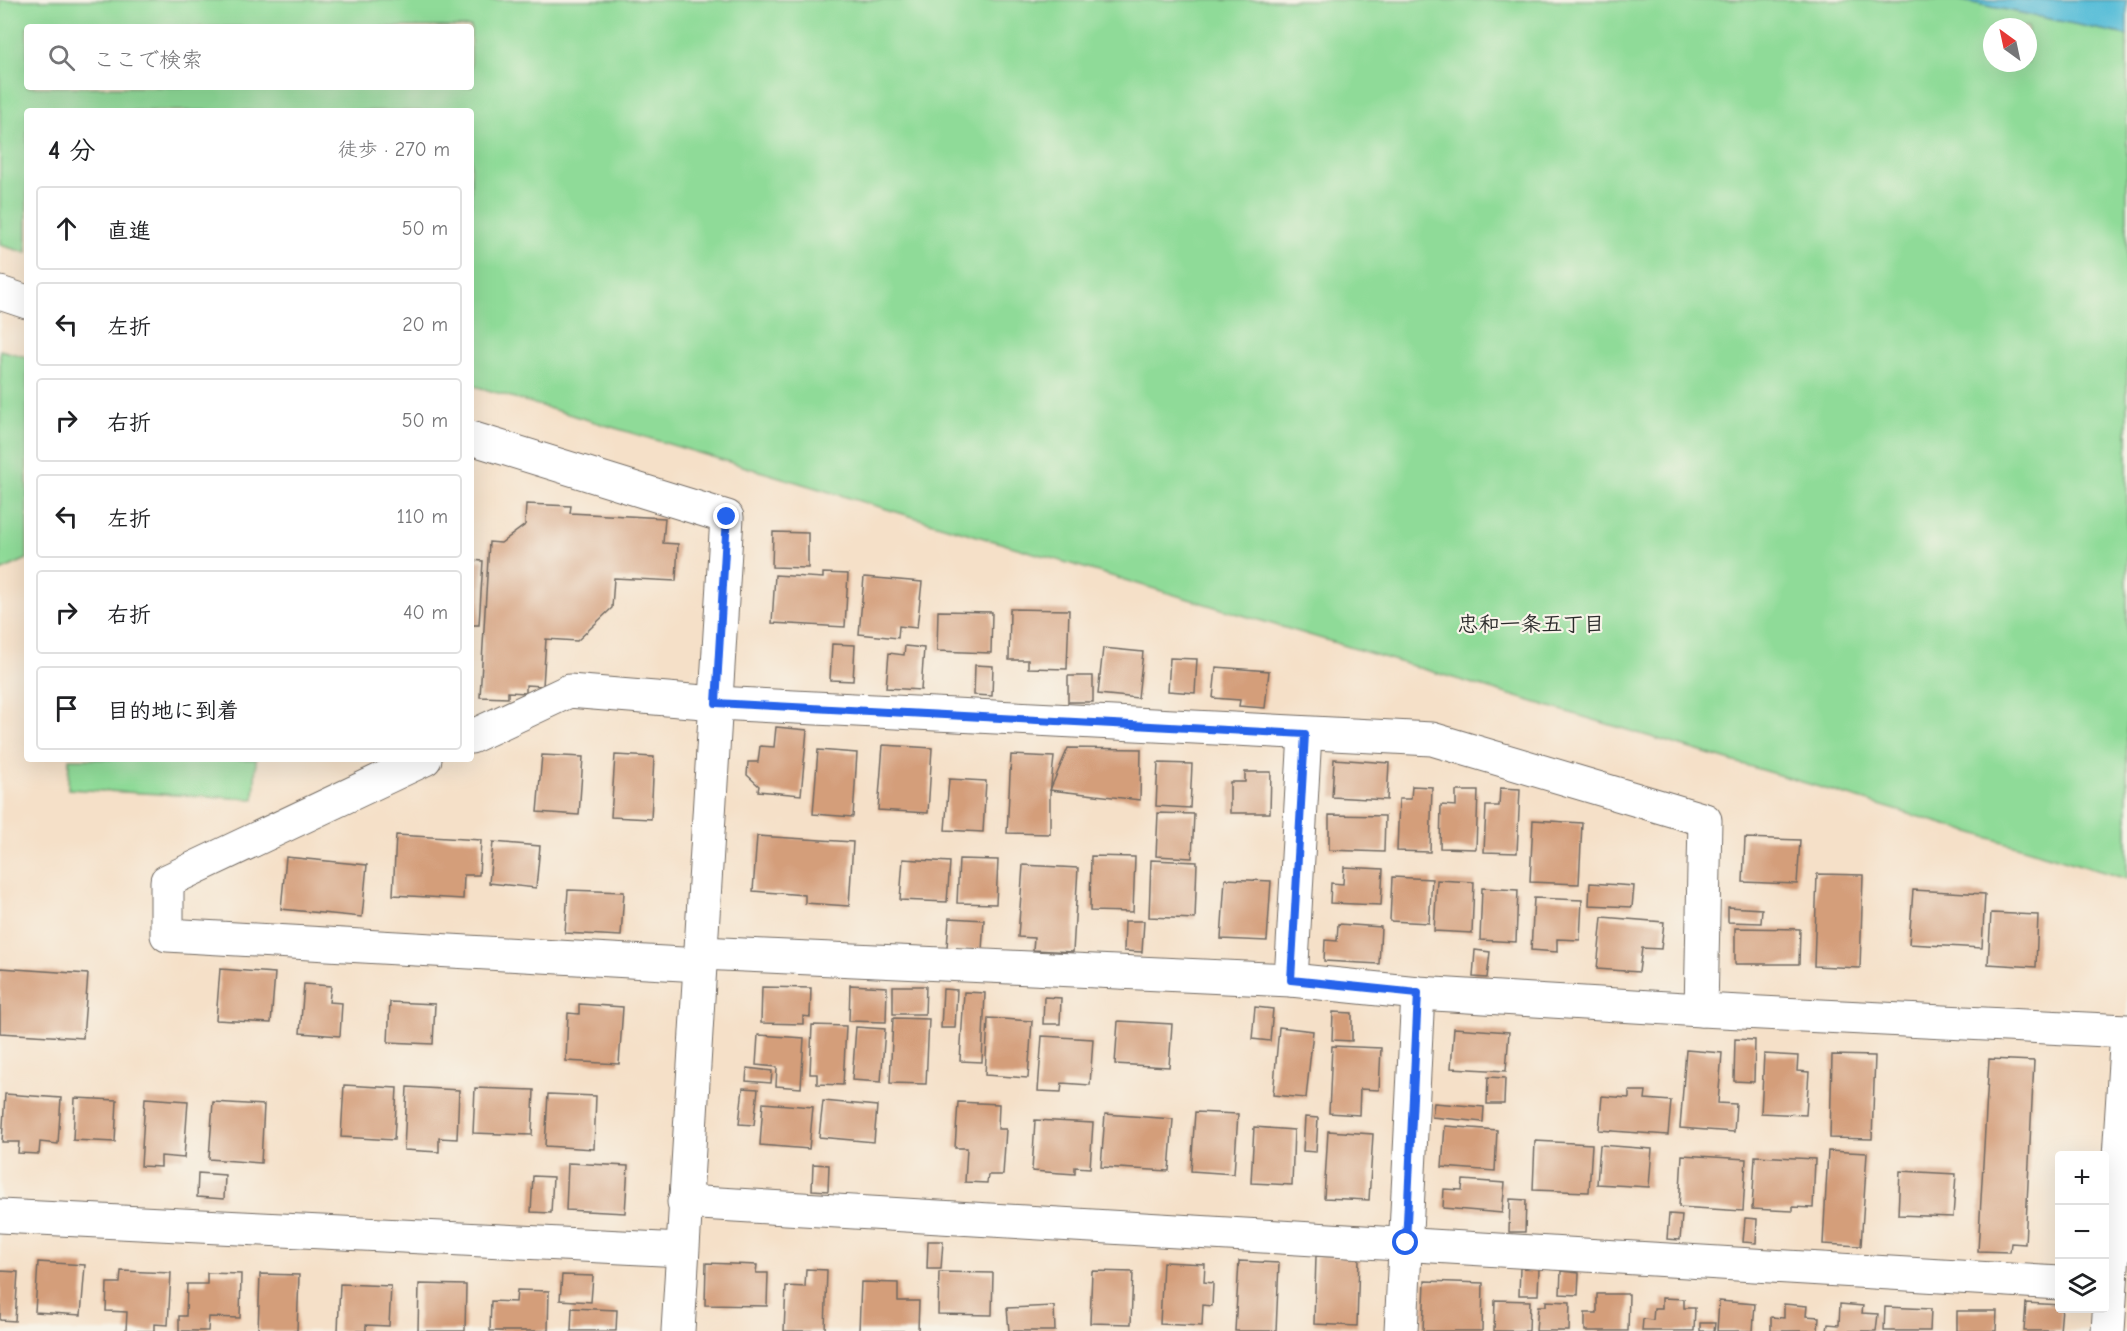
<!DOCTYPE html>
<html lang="ja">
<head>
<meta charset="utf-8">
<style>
	:root { --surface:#fff; --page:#f2f2f2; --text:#202124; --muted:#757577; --line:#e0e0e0 }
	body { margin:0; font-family:"Comic Neue","Klee One",sans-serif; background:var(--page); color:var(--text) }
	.controls { position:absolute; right:18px; bottom:18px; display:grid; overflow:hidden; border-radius:6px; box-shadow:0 6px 24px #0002 }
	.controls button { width:54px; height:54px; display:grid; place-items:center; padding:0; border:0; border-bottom:2px solid var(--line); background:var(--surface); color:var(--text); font:30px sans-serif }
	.compass { position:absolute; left:1983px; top:18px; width:54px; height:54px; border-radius:50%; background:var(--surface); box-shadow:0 6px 24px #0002; rotate:327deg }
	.stop { position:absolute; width:18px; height:18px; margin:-14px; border:4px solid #2563eb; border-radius:50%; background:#fff }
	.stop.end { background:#2563eb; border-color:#fff; box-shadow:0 2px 6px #0008 }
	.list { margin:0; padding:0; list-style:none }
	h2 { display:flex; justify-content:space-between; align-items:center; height:78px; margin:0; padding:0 24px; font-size:26px }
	h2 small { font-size:20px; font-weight:400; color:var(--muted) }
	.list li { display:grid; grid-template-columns:39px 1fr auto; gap:18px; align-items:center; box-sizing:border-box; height:84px; margin:0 12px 12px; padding:0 12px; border:2px solid var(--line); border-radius:6px }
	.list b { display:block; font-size:22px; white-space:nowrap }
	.list em { font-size:20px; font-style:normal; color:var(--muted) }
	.icon { flex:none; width:33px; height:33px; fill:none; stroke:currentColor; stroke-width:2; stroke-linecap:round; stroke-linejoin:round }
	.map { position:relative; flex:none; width:2127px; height:1331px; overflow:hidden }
	.search { position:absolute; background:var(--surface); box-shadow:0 6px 24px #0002; left:24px; top:24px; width:450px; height:66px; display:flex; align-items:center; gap:15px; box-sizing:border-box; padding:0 21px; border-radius:6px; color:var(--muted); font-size:22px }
	.panel { position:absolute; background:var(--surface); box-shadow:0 6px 24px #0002; left:24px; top:108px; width:450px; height:654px; border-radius:6px }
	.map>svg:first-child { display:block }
</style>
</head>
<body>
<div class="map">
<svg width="2127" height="1331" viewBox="0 0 2127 1331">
	<rect width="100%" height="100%" fill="#f7f3e8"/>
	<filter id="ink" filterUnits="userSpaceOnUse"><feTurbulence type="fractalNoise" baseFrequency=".0167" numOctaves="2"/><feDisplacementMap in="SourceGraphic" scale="12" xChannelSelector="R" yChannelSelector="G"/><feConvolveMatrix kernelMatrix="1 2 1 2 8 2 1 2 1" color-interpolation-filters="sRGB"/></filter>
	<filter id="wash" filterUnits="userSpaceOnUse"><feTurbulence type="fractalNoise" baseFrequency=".008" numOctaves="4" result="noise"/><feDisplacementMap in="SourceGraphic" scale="24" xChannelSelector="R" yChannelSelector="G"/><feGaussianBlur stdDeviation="1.35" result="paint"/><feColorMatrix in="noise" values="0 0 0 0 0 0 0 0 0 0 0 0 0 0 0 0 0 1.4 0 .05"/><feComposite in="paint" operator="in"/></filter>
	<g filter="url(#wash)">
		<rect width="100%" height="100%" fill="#f5e0c8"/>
		<g fill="#8fdb98" stroke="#5d8362" stroke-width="1.5" fill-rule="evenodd">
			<path d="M0 0H1959L2127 35V879L471 385V111H27V253L0 245ZM27 27H471V87H27ZM1992 27H2028V63H1992Z"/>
			<polygon points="0,350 27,357 27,559 0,571"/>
			<polygon points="69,759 256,759 254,799 68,789"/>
		</g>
		<polygon fill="#59bed8" stroke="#427482" stroke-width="1.5" points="1959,0 2127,0 2127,35"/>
		<g id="blocks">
			<g fill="#d49e7a">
				<polygon points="526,504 571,506 570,513 665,518 663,543 678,544 676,581 614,578 612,608 577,641 546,639 543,686 526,685 526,693 508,692 508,698 480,697 489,542 501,543 525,525"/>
				<polygon points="773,532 808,533 808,568 772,567"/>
				<polygon points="471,560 483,561 479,625 471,625"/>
				<polygon points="823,573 848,574 845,627 772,623 775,575 823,578"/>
				<polygon points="864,577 922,582 917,628 899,626 898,638 859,634"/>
				<polygon points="1010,609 1069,610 1067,669 1028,668 1028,660 1009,660"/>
				<polygon points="938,611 992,612 991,653 937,651"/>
				<polygon points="832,644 855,645 853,681 830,680"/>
				<polygon points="905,646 924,648 921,690 886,688 889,653 904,655"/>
				<polygon points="1103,648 1143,652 1138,698 1098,694"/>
				<polygon points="1170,658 1197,659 1195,693 1168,691"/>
				<polygon points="975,665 993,666 992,696 974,695"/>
				<polygon points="1216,667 1269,671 1265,708 1239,706 1240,700 1213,698"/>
				<rect x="1068" y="676" width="25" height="26"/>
				<polygon points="776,727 807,730 801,795 758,791 759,786 747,775 748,762 758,762 760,746 774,747"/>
				<polygon points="883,745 932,748 928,813 878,810"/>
				<polygon points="1068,748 1141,749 1140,800 1050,790"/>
				<polygon points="818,750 857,753 853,817 813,814"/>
				<polygon points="542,755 583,757 579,815 537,812"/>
				<polygon points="615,755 654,757 651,819 611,817"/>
				<polygon points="1011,755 1054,757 1050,794 1050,834 1007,833"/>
				<polygon points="1334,759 1389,763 1387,800 1332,797"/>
				<polygon points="1158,763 1192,764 1190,808 1156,806"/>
				<polygon points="1245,772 1271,772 1270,813 1230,813 1230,782 1245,782"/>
				<polygon points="949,779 986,781 983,832 945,830"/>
				<polygon points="1412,786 1432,787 1430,852 1397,851 1399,799 1411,799"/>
				<polygon points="1500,788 1520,789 1517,853 1484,852 1486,806 1499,806"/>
				<polygon points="1456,791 1478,791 1476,849 1440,848 1441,805 1456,806"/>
				<polygon points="1158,813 1194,814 1192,858 1156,856"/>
				<polygon points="1329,815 1385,816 1384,852 1329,850"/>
				<polygon points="1533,820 1582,823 1579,884 1530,882"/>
				<polygon points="396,835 481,840 479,875 464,875 463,899 393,895"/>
				<polygon points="757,836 853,842 849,906 805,903 805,895 753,891"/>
				<polygon points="1745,838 1800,840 1797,884 1743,882"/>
				<polygon points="493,842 540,846 536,888 489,883"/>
				<polygon points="1091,856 1135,857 1133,912 1090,911"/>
				<polygon points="286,857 367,865 362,917 281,909"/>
				<polygon points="903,859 950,862 947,902 900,900"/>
				<polygon points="959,859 998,860 996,904 957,903"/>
				<polygon points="1151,860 1197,862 1195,919 1149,917"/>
				<polygon points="1023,865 1078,868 1073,952 1033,950 1034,938 1018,937"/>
				<polygon points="1344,867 1383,869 1381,905 1330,903 1331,883 1343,884"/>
				<polygon points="1817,874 1863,875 1860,968 1814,966"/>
				<polygon points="1392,877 1432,879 1429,923 1390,921"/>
				<polygon points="1225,879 1271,881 1267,941 1221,939"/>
				<polygon points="1437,880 1474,882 1472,933 1434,931"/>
				<polygon points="1590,883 1634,886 1632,907 1589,905"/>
				<polygon points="1482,888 1518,890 1516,942 1480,940"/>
				<polygon points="568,890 624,892 621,936 565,933"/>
				<polygon points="1913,890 1985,894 1982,948 1909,944"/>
				<polygon points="1534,898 1582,900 1580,940 1557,939 1557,952 1531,950"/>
				<polygon points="1728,907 1762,909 1761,923 1728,922"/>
				<polygon points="1991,913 2038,915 2036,967 1988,964"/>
				<polygon points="1602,917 1664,922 1661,949 1642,948 1639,972 1597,969"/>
				<polygon points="949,918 984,920 982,950 947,948"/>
				<polygon points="1125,921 1144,921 1142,952 1124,951"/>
				<polygon points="1338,924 1381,927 1379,964 1324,961 1325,940 1337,941"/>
				<polygon points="1735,928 1800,929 1799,964 1735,964"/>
				<polygon points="1475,950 1490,952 1487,978 1473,977"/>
				<polygon points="0,968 88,974 83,1038 0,1033"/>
				<polygon points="220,969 275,973 271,1023 216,1020"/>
				<polygon points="304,984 331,986 329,1002 342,1003 340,1036 300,1033"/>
				<polygon points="850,985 887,987 886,1022 849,1021"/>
				<polygon points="893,986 926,986 925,1014 893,1014"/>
				<polygon points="762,987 811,988 810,1017 803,1016 803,1024 761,1023"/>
				<polygon points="943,989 957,990 955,1028 941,1028"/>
				<polygon points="964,992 985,993 982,1062 960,1061"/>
				<polygon points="1044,997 1061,998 1060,1024 1043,1024"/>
				<polygon points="390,1002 435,1004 433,1044 388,1042"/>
				<polygon points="579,1004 623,1007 619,1064 566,1061 568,1013 579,1014"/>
				<polygon points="1255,1007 1273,1009 1270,1041 1252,1039"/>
				<polygon points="1333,1012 1352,1013 1352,1041 1332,1040"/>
				<polygon points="893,1018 929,1019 926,1084 890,1083"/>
				<polygon points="988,1018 1032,1021 1028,1078 985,1075"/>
				<polygon points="1118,1021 1172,1024 1169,1067 1115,1064"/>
				<polygon points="812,1025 846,1026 843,1085 817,1084 817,1074 810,1074"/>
				<polygon points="856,1027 885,1029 881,1082 852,1080"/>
				<polygon points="1279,1027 1313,1031 1306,1098 1273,1095"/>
				<polygon points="1454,1028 1509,1032 1506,1071 1451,1068"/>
				<polygon points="758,1035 804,1038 801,1088 776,1086 777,1067 756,1065"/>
				<polygon points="1042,1036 1093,1039 1090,1085 1062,1083 1061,1092 1038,1091"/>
				<polygon points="1735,1039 1755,1040 1754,1082 1734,1081"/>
				<polygon points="1332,1046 1381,1048 1379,1090 1360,1089 1359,1115 1329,1113"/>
				<polygon points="1686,1050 1722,1053 1718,1103 1736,1104 1734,1132 1680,1128"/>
				<polygon points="1764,1054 1798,1056 1797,1071 1809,1072 1806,1115 1761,1113"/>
				<polygon points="1832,1055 1875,1056 1872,1139 1830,1138"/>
				<polygon points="1989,1059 2034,1061 2025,1244 2011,1243 2010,1252 1978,1251"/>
				<polygon points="747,1068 772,1071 771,1083 746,1081"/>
				<polygon points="1488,1077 1505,1078 1504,1104 1487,1104"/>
				<polygon points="344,1085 397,1088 394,1140 341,1137"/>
				<polygon points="407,1087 459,1090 457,1139 439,1138 439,1152 404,1150"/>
				<polygon points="475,1088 534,1090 532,1135 473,1133"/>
				<polygon points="743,1088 758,1089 754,1125 739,1124"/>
				<polygon points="1629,1091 1646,1091 1645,1099 1671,1101 1668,1135 1599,1130 1602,1096 1629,1098"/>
				<polygon points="5,1094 61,1098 58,1144 40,1142 39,1154 18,1153 19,1142 2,1142"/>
				<polygon points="548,1094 596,1096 594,1149 545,1146"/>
				<polygon points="75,1098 117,1100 115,1142 73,1140"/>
				<polygon points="145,1098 188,1101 184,1158 161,1156 161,1167 141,1166"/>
				<polygon points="823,1101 877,1106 874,1142 819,1137"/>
				<polygon points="213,1102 264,1105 261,1163 209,1159"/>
				<polygon points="958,1102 999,1104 998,1129 1006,1129 1003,1175 988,1175 987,1183 965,1182 967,1148 955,1148"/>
				<polygon points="763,1103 813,1107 809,1149 760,1145"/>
				<polygon points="1434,1103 1484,1107 1483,1122 1432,1117"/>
				<polygon points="1195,1112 1238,1114 1234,1174 1191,1171"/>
				<polygon points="1105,1114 1173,1119 1169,1171 1101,1167"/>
				<polygon points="1305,1117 1318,1118 1316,1152 1303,1151"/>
				<polygon points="1035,1120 1093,1123 1090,1168 1075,1167 1075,1174 1032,1171"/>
				<polygon points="1445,1126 1497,1130 1495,1171 1442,1167"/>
				<polygon points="1254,1127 1294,1130 1292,1185 1251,1183"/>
				<polygon points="1328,1131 1373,1134 1369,1200 1324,1198"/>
				<polygon points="1535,1141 1592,1144 1589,1192 1533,1190"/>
				<polygon points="1600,1145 1652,1149 1649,1187 1597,1184"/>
				<polygon points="1828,1151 1867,1153 1861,1246 1823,1244"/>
				<polygon points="1682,1155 1746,1159 1743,1211 1679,1207"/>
				<polygon points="1755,1156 1815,1159 1813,1208 1793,1207 1793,1211 1752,1209"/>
				<polygon points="568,1163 628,1166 625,1213 566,1210"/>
				<polygon points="813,1164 829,1165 828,1191 812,1190"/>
				<polygon points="1900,1171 1956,1174 1953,1217 1898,1215"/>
				<polygon points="198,1173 225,1175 224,1199 197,1197"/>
				<polygon points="533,1176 553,1177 551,1213 531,1212"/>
				<polygon points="1463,1180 1505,1183 1502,1213 1443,1208 1444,1189 1462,1190"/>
				<polygon points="1510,1199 1526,1200 1525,1232 1509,1232"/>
				<polygon points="1669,1214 1682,1215 1680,1240 1667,1239"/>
				<polygon points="1745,1218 1757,1219 1756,1243 1743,1242"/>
				<polygon points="928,1241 943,1241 941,1269 927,1269"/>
				<polygon points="1316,1256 1359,1258 1357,1326 1314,1324"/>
				<polygon points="1239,1261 1279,1263 1276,1331 1235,1331"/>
				<polygon points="38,1262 85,1265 81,1315 35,1312"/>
				<polygon points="1163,1262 1205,1264 1204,1282 1213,1283 1212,1306 1203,1305 1202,1326 1160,1324"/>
				<polygon points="706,1263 757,1265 756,1273 768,1273 767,1306 705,1305"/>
				<polygon points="1520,1268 1539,1268 1538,1295 1519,1295"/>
				<polygon points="806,1269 827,1270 825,1331 784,1331 786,1286 805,1287"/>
				<polygon points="0,1271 18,1272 15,1321 0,1320"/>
				<polygon points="121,1271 171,1273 168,1325 154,1324 154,1331 126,1331 127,1312 106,1311 107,1283 120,1283"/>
				<polygon points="1092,1271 1133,1272 1131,1324 1090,1323"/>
				<polygon points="1561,1271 1579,1273 1578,1295 1560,1294"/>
				<polygon points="939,1272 993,1273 992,1315 938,1314"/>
				<polygon points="207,1273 241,1274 240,1318 209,1317 208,1331 179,1331 179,1316 186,1316 187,1284 207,1284"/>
				<polygon points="260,1274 299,1275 297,1331 258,1331"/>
				<polygon points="562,1275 593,1276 591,1302 560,1300"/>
				<polygon points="1425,1281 1483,1283 1482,1331 1423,1331"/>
				<polygon points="861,1282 898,1283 898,1301 919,1301 918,1331 859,1331"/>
				<polygon points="340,1284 391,1286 389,1326 366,1325 366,1331 338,1331"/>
				<polygon points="419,1284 466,1285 465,1331 418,1331"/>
				<polygon points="517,1290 549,1291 548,1331 490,1331 491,1301 516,1302"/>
				<polygon points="1597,1294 1629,1294 1628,1331 1585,1331 1585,1313 1597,1313"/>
				<polygon points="1662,1298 1684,1299 1684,1308 1695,1308 1694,1331 1642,1331 1643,1319 1653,1320 1654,1308 1662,1308"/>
				<polygon points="1495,1300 1530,1301 1529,1331 1494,1331"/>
				<polygon points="1546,1301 1570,1302 1569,1331 1536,1331 1538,1306 1546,1306"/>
				<polygon points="1719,1301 1755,1304 1753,1331 1717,1331"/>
				<polygon points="2026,1303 2060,1305 2060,1308 2062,1308 2060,1331 2024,1331"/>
				<polygon points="1784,1304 1807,1306 1806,1316 1819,1317 1818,1331 1771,1331 1771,1317 1784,1318"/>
				<polygon points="1840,1304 1863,1306 1862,1313 1878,1314 1876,1331 1827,1331 1828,1324 1839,1325"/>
				<polygon points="1054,1306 1055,1331 1009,1331 1007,1308"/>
				<polygon points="1885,1307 1931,1309 1930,1331 1884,1331"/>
				<polygon points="572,1308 617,1310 616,1331 571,1331"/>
				<polygon points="1957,1311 1997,1311 1996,1331 1957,1331"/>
				<polygon points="1700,1323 1715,1323 1714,1331 1700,1331"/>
			</g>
		</g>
	</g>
	<g filter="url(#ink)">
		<use href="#blocks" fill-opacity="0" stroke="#726a62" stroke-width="1.5"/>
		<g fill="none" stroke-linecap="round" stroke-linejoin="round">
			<defs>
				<g id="minor">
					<polyline points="0,293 27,302"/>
					<polyline points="471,438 727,517 678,1331"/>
					<polyline points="471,737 569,691 716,703 1432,739 1705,820 1701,1010"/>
					<polyline points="425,759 167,881 167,935 700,965"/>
					<polyline points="701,953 1291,980 1418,993 1701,1010 2127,1031 2108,1331"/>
					<polyline points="1291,980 1305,734"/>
					<polyline points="684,1202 2060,1283"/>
					<polyline points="0,1216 682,1250"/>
					<polyline points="1401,1331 1418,993"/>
				</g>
			</defs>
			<use href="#minor" stroke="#726a62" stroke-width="35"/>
			<use href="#minor" stroke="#fff" stroke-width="33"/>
		</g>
	</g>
	<g fill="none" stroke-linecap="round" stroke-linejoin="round" filter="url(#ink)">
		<polyline stroke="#2563eb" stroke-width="8" points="727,517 716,703 1305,734 1291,980 1418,993 1406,1243"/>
	</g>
	<g text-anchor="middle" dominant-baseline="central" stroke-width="4.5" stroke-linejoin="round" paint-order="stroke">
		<g font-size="21" font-weight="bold" fill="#2b2b2b" stroke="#f7f3e8">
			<text x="1531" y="624">忠和一条五丁目</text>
		</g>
	</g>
</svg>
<div class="controls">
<button>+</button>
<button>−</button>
<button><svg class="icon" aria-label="layers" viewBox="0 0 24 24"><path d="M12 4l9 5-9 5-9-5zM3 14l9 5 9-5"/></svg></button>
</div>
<svg class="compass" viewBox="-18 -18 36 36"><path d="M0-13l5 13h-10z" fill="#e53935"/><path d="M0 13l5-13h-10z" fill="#757577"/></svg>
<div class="stop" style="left:1406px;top:1243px"></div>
<div class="stop end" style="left:727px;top:517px"></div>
<div class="search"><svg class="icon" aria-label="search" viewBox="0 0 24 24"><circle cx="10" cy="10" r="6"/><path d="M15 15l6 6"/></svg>ここで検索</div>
<section class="panel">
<h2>4 分<small>徒歩 · 270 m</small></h2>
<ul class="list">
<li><svg class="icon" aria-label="ahead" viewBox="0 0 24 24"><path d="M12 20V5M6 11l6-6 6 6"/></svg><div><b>直進</b></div><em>50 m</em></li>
<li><svg class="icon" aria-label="left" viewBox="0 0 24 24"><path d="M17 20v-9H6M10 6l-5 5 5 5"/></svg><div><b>左折</b></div><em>20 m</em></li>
<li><svg class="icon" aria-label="right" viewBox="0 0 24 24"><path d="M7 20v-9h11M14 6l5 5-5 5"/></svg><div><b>右折</b></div><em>50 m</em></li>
<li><svg class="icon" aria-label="left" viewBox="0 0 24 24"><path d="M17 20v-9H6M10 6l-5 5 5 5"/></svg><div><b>左折</b></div><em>110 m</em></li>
<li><svg class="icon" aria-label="right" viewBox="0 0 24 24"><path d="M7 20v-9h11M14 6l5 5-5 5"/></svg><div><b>右折</b></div><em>40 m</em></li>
<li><svg class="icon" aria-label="arrive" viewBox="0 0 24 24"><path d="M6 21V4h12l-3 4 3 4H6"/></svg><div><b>目的地に到着</b></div></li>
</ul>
</section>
</div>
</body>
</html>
